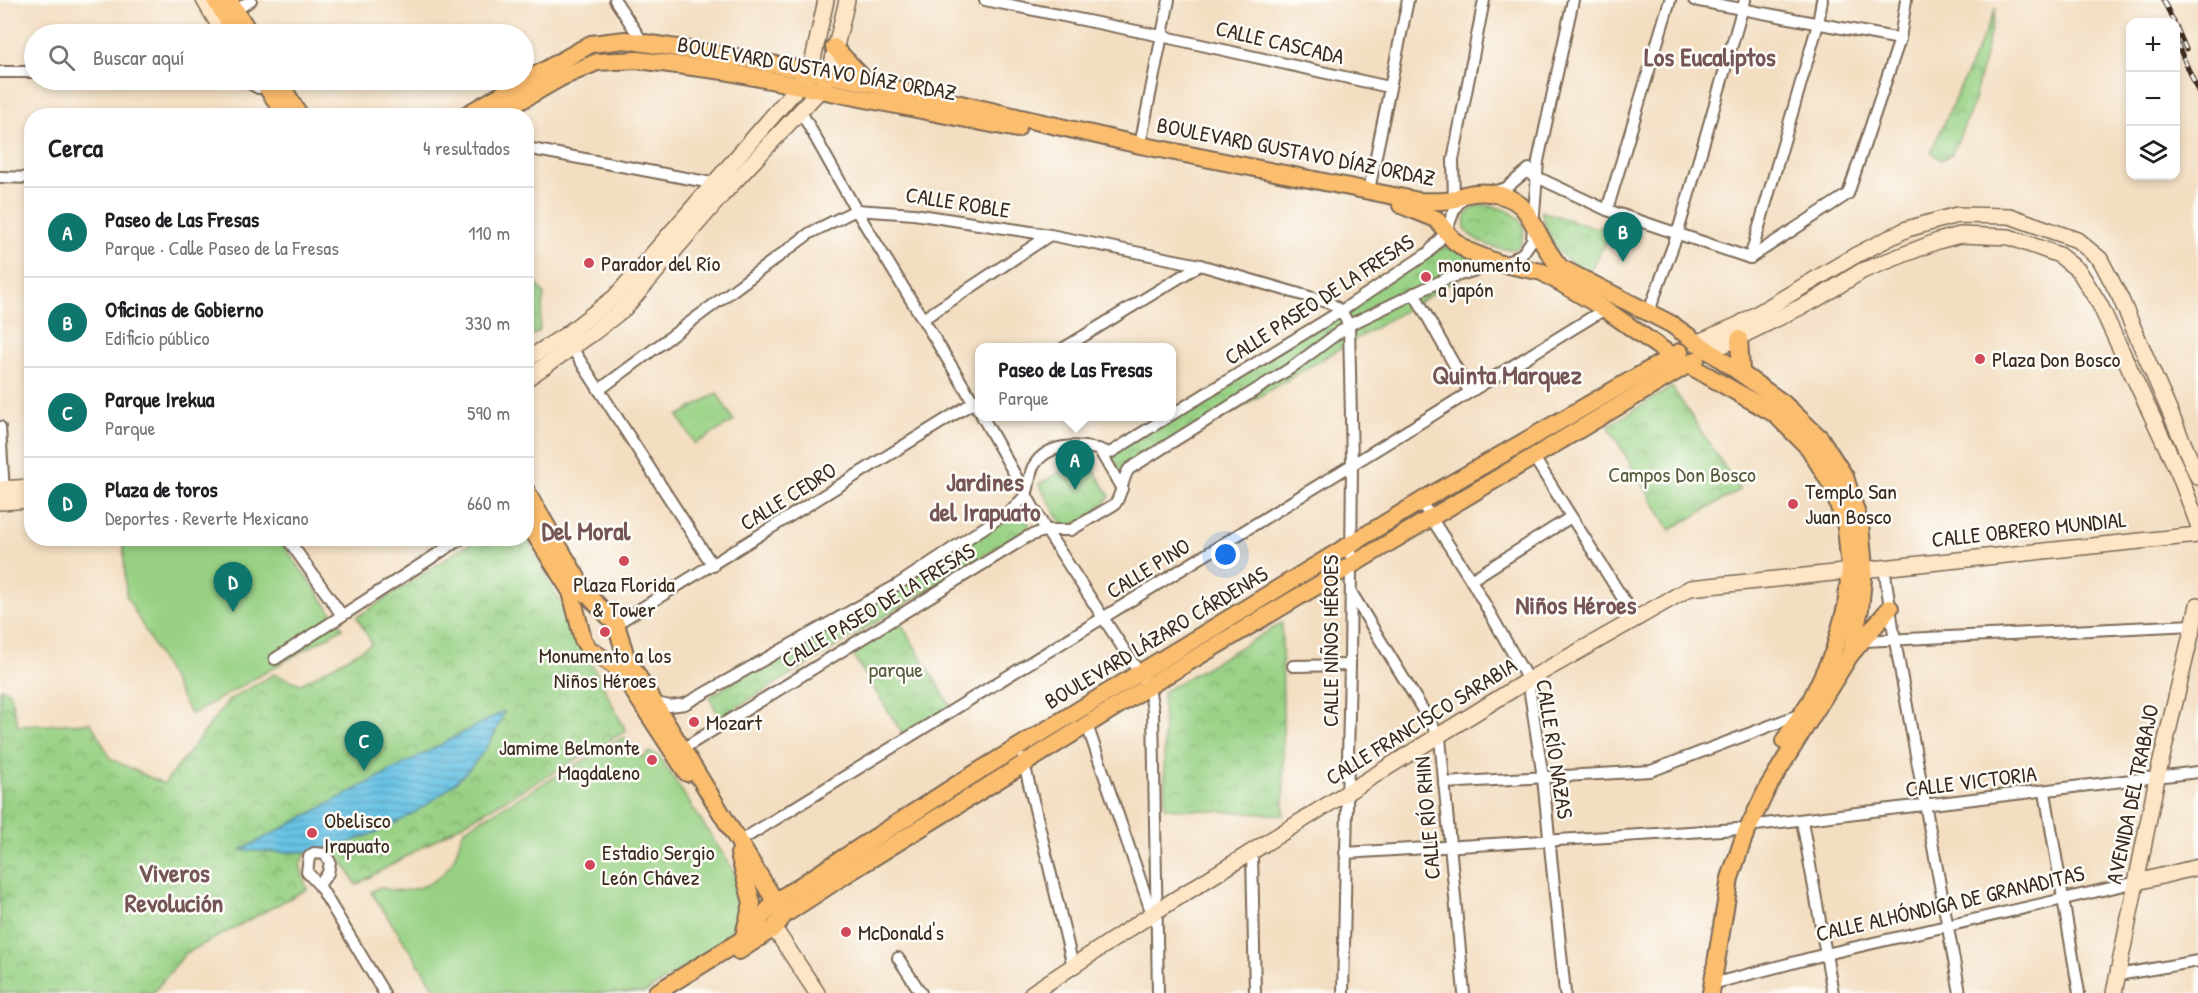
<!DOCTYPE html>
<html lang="es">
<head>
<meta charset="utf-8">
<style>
	:root { --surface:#fff; --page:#f6f6f6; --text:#202124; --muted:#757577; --line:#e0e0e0; --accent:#0f766e }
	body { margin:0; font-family:"Patrick Hand",sans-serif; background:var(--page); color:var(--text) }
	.controls { position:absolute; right:18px; top:18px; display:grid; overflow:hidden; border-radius:12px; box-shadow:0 3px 9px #0003 }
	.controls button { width:54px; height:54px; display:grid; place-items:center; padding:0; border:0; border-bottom:2px solid var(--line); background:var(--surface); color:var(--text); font:30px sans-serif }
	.you { position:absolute; left:1226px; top:555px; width:21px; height:21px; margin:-15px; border:4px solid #fff; border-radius:50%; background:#1a73e8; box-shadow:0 0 0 9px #1a73e833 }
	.badge { display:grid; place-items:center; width:39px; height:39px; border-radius:50%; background:var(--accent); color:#fff; font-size:20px; font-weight:700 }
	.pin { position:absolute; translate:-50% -50px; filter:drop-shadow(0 2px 3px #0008) }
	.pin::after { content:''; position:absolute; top:32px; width:21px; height:18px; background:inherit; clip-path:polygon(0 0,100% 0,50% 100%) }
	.popup { position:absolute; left:975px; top:343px; width:201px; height:78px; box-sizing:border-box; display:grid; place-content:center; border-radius:12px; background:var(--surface); filter:drop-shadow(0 2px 4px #0005); font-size:20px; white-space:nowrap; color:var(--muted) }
	.popup b { font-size:22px; color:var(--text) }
	.popup::after { content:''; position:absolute; left:50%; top:100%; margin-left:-12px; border:12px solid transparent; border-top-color:var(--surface) }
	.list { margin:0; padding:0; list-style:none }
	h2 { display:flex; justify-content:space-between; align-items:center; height:78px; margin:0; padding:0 24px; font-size:26px }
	h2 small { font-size:20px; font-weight:400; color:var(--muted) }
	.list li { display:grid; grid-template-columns:39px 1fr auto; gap:18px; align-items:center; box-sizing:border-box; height:90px; padding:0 24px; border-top:2px solid var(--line) }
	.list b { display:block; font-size:22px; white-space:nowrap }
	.list p { margin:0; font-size:20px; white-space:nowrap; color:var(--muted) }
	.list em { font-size:20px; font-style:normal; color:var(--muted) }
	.icon { flex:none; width:33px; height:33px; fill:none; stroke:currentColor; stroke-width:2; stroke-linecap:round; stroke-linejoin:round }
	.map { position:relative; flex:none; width:2198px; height:993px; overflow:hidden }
	.search { position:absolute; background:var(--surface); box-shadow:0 3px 9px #0003; left:24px; top:24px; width:510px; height:66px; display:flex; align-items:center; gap:15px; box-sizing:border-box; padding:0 21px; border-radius:33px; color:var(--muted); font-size:22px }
	.panel { position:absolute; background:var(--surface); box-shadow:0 3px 9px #0003; left:24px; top:108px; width:510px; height:438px; border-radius:24px }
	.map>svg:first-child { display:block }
</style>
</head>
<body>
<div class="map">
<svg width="2198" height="993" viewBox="0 0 2198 993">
	<defs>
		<pattern id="park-crowns" width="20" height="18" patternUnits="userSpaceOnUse" patternTransform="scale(1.5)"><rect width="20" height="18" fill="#98d184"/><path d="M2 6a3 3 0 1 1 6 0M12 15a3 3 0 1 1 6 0" fill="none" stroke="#7daa6b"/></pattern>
		<pattern id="water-rules" width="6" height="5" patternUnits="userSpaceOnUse" patternTransform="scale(1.5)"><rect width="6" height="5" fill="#67c3e5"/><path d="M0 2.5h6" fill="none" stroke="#569fb9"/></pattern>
	</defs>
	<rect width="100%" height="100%" fill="#fdfcf7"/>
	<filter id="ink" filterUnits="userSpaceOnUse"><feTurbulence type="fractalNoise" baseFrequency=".0167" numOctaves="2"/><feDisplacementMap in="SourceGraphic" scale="12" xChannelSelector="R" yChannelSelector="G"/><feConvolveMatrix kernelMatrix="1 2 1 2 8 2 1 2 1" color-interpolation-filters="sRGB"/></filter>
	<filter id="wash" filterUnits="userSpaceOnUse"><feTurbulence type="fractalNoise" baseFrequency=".008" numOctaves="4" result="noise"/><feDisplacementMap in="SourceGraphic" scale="24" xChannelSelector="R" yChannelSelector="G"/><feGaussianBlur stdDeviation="1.35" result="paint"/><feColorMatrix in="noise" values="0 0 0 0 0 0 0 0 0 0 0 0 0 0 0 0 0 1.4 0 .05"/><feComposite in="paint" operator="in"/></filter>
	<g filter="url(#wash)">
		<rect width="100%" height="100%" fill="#f3dec1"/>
		<g fill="url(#park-crowns)" stroke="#6a7e51" stroke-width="1.5">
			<polygon points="1996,8 1973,105 1952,154 1941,160 1931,152"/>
			<path d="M1483 205C1508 207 1536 220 1518 248 1500 252 1477 244 1465 229 1464 214 1469 207 1483 205Z"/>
			<path d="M1541 211 1595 228 1610 223 1613 230 1589 273C1555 254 1552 248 1541 211Z"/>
			<polygon points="1448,244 1483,264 1123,477 1110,453"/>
			<polygon points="527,269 544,294 539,332 527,337"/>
			<polygon points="1672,387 1740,490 1670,530 1608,426"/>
			<path d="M1082 459 1088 460 1110 496C1103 508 1078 527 1063 526L1039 484Z"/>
			<polygon points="1023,509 1030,527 720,718 709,697"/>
			<path d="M527 538 626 731 356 885C343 859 339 850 307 852L300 864 307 889 185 954 153 993H0V688L9 691 18 726 91 723 111 759 164 784 229 700 274 674 301 684 372 644 357 617 476 539Z"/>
			<polygon points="900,622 951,707 904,736 852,654"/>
			<polygon points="1282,623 1284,815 1165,808 1163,692"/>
		</g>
		<g fill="#98d184" stroke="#6a7e51" stroke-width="1.5">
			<polygon points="717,393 734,421 695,444 678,416"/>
			<polygon points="123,539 279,539 343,628 191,715 126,595"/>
			<path d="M624 737 642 758 649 752 659 756 736 874 742 896 738 915 726 940 645 993H438L371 892 379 887C407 896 438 887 453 860 459 850 459 836 465 829Z"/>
		</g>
		<path fill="url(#water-rules)" stroke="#517682" stroke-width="1.5" d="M504 711C482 782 393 835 323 849 297 855 268 852 241 850Z"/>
	</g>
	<g filter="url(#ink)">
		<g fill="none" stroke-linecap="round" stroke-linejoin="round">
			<defs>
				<g id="street">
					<polyline points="615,0 642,41"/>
					<polyline points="985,0 1161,36 1389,87"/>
					<polyline points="1694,0 1900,39"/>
					<polyline points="241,7 251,0"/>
					<polyline points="0,72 34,72"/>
					<polyline points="244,80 258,88"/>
					<polyline points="800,110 856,210 979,411"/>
					<polyline points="1140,145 1169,0"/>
					<polyline points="526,148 712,183"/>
					<polyline points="1526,172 1607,210 1750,258"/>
					<polyline points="0,177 32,178"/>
					<polyline points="1369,190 1408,0"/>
					<polyline points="1492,192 1506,188 1529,169"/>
					<polyline points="1454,200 1453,160 1484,0"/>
					<polyline points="1607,210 1670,0"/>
					<polyline points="1750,258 1848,194 1900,39 1906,0"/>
					<polyline points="1750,258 1818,24 1822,0"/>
					<polyline points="1414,293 1469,391"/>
					<polyline points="1649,311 1677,235 1745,0"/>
					<polyline points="923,319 1050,235"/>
					<polyline points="572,348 713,566"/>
					<polyline points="1064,348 1200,265"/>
					<polyline points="599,390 810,233 856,210 914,214 1050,235 1200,265 1330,303 1341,311 1349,325 1352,464 1350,665 1343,993"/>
					<polyline points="1171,415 1341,311 1428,253 1446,232 1455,208 1463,198"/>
					<polyline points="982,416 1046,530 1149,688 1153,710 1158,993"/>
					<polyline points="0,427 4,493"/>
					<polyline points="1099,449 1122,489"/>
					<polyline points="1533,456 1637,621"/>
					<polyline points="1421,502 1471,580 1528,680 1543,778 1565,993"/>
					<polyline points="287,538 341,614"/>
					<polyline points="1884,567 1895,641 1960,993"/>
					<polyline points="1471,580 1571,517"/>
					<polyline points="1351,592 1440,738 1464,993"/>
					<polyline points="616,624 979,399"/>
					<polyline points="1864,641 2193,625"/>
					<polyline points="275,659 462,538"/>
					<polyline points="1293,666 1350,665"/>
					<path d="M656 703 670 706 685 704 897 585 1014 508C1017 504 1023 499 1026 494 1030 486 1029 475 1033 467 1049 439 1086 445 1110 453L1169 416"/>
					<polyline points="1087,725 1152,914"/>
					<path d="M684 748 1027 537 1046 530H1071L1115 504C1123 493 1121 480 1129 469L1291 368 1349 325 1445 279 1512 260 1523 253 1532 240 1538 161 1573 0"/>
					<polyline points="1023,759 1073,966"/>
					<polyline points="1444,783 1651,771 1801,714"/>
					<polyline points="2045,792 2079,993"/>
					<polyline points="1802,821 1833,993"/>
					<polyline points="1748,826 2198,772"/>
					<polyline points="740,841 1605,309"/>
					<polyline points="1345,853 1738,829"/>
					<polyline points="1252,854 1255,993"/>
					<polyline points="319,885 328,873 330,862 325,854 314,853 309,857 307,872 319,885 384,993"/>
					<polyline points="898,958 921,993"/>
					<polyline points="2118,975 2198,961"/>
					<polyline points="1712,984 1826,954 2137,882"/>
				</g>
				<g id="secondary">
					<polyline points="204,0 224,34"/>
					<polyline points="1696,343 1738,325 1856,255 1907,229 1957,215 2010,216 2077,240 2100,259 2120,297 2198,477"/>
					<polyline points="1709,352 1815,300 1862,271 1938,241 1960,235 2009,237 2059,255 2079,271 2100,305 2179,474 2198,524"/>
					<polyline points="526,360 567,334 615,297 810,73 826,0"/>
					<polyline points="526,379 593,333 625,308 722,195 821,89 829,76 847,0"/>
					<polyline points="0,489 32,487"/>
					<polyline points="0,502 32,500"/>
					<polyline points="2137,882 2198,867"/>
					<polyline points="774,928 817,993"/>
					<polyline points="1032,993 1158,910 1528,680 1690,588 2198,535"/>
					<polyline points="2114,993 2157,778 2198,605"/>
				</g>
				<g id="primary">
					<polyline points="215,0 236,34"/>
					<polyline points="229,0 250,34"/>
					<polyline points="834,47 868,83"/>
					<polyline points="262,80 286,116"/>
					<polyline points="278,80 300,116"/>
					<path d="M464 116 591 44 625 40 741 58 868 83 1140 145 1419 201C1430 201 1441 202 1452 200 1456 199 1460 196 1464 195 1485 189 1515 194 1527 213 1539 232 1545 251 1561 268L1671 324 1783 403 1820 438 1845 477 1860 524 1864 569 1860 609 1850 655 1768 787 1744 837 1730 878 1711 993"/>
					<polyline points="494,116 560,78 597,62 638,60 724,71 1017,129"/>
					<polyline points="1401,205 1436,219 1454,241 1468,251 1498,263 1542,272 1605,309 1666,352 1775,414 1809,448 1831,484 1846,527 1850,570 1846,607 1834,651 1811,700 1784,741"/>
					<polyline points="1739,339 1741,371"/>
					<polyline points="526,491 586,593 616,624 626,657 781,911"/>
					<polyline points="526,520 571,592 583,640 589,649 619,669 687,773"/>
					<polyline points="1850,655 1890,608"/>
					<polyline points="739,854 752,903 745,931"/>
					<polyline points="739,951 774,928 784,915 845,875 1167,675 1696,360"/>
					<polyline points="656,993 740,941 775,902 961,782 1428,497 1680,352"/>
				</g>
			</defs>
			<use href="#street" stroke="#7b6957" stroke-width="14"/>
			<use href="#secondary" stroke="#7b6957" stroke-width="18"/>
			<use href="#primary" stroke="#7b6957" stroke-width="20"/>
			<use href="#street" stroke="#fff" stroke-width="10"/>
			<use href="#secondary" stroke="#fde5c5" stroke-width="15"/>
			<use href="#primary" stroke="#fbbd6e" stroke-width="16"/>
			<defs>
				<g id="rail">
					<polyline points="2163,0 2174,22"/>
					<polyline points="2176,26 2186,49"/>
					<polyline points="2176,41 2198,91"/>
				</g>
			</defs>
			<use href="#rail" stroke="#3b2a1e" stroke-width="5"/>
			<use href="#rail" stroke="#fdfcf7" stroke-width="3" stroke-dasharray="9" stroke-linecap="butt"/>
		</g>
	</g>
	<g fill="#d1495b" stroke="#fdfcf7" stroke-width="2">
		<circle cx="589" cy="263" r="6"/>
		<circle cx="1426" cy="277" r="6"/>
		<circle cx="1980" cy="359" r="6"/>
		<circle cx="1793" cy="504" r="6"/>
		<circle cx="624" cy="561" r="6"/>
		<circle cx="605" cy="632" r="6"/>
		<circle cx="694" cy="722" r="6"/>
		<circle cx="652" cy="760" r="6"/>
		<circle cx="312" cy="833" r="6"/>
		<circle cx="590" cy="865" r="6"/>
		<circle cx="846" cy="932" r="6"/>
	</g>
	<g text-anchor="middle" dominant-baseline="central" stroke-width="5" stroke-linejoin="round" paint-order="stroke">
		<g font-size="22" fill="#3b2a1e" stroke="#fdfcf7">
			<text transform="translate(1280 42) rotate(13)">CALLE CASCADA</text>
			<text transform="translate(817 68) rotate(10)">BOULEVARD GUSTAVO DÍAZ ORDAZ</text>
			<text transform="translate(1296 151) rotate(11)">BOULEVARD GUSTAVO DÍAZ ORDAZ</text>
			<text transform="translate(958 202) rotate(9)">CALLE ROBLE</text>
			<text transform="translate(1319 299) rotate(-33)">CALLE PASEO DE LA FRESAS</text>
			<text transform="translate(788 496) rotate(-32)">CALLE CEDRO</text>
			<text transform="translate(2029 529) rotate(-6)">CALLE OBRERO MUNDIAL</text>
			<text transform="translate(1148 568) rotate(-32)">CALLE PINO</text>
			<text transform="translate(878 605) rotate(-31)">CALLE PASEO DE LA FRESAS</text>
			<text transform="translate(1156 637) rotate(-31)">BOULEVARD LÁZARO CÁRDENAS</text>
			<text transform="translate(1330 641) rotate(-90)">CALLE NIÑOS HÉROES</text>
			<text transform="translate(1421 721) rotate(-32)">CALLE FRANCISCO SARABIA</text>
			<text transform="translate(1555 749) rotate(81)">CALLE RÍO NAZAS</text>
			<text transform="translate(1971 781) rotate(-7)">CALLE VICTORIA</text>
			<text transform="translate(2132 794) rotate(-78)">AVENIDA DEL TRABAJO</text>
			<text transform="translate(1427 818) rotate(-95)">CALLE RÍO RHIN</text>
			<text transform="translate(1950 903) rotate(-13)">CALLE ALHÓNDIGA DE GRANADITAS</text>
		</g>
		<g font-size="22" fill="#3b2a1e" stroke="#fdfcf7" text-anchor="start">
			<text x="601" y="263">Parador del Río</text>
			<text x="1438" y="264">monumento<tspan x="1438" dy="25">a japón</tspan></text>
			<text x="1992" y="359">Plaza Don Bosco</text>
			<text x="1805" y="491">Templo San<tspan x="1805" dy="25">Juan Bosco</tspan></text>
			<text x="624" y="584" text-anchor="middle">Plaza Florida<tspan x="624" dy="25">&amp; Tower</tspan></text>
			<text x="605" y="655" text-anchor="middle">Monumento a los<tspan x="605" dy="25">Niños Héroes</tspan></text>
			<text x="706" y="722">Mozart</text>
			<text x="640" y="747" text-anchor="end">Jamime Belmonte<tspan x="640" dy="25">Magdaleno</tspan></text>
			<text x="324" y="820">Obelisco<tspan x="324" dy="25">Irapuato</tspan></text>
			<text x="602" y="852">Estadio Sergio<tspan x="602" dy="25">León Chávez</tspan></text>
			<text x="858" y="932">McDonald's</text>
		</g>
		<g font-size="22" fill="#575c3d" stroke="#fdfcf7">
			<text x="1682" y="474">Campos Don Bosco</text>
			<text x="896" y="669">parque</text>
		</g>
		<g font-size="26" font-weight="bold" fill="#755557" stroke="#fdfcf7">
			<text x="1710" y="56">Los Eucaliptos</text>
			<text x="1507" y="374">Quinta Marquez</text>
			<text x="985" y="481">Jardines<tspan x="985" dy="30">del Irapuato</tspan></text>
			<text x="586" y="530">Del Moral</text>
			<text x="1576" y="604">Niños Héroes</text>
			<text x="174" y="872">Viveros<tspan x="174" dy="30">Revolución</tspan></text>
		</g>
	</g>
</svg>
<div class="controls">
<button>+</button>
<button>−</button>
<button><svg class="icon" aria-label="layers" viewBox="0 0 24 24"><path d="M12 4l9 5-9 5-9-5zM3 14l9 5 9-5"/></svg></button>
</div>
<div class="you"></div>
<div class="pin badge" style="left:1075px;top:490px">A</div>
<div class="popup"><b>Paseo de Las Fresas</b>Parque</div>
<div class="pin badge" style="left:1623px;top:262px">B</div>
<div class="pin badge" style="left:364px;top:771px">C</div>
<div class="pin badge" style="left:233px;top:612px">D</div>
<div class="search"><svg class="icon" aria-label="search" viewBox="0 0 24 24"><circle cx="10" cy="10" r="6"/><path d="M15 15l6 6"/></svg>Buscar aquí</div>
<section class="panel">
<h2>Cerca<small>4 resultados</small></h2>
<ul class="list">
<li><span class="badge">A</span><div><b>Paseo de Las Fresas</b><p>Parque · Calle Paseo de la Fresas</p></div><em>110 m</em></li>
<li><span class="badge">B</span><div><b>Oficinas de Gobierno</b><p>Edificio público</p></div><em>330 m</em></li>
<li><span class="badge">C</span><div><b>Parque Irekua</b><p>Parque</p></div><em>590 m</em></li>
<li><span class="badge">D</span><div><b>Plaza de toros</b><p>Deportes · Reverte Mexicano</p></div><em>660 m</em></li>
</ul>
</section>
</div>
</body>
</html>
